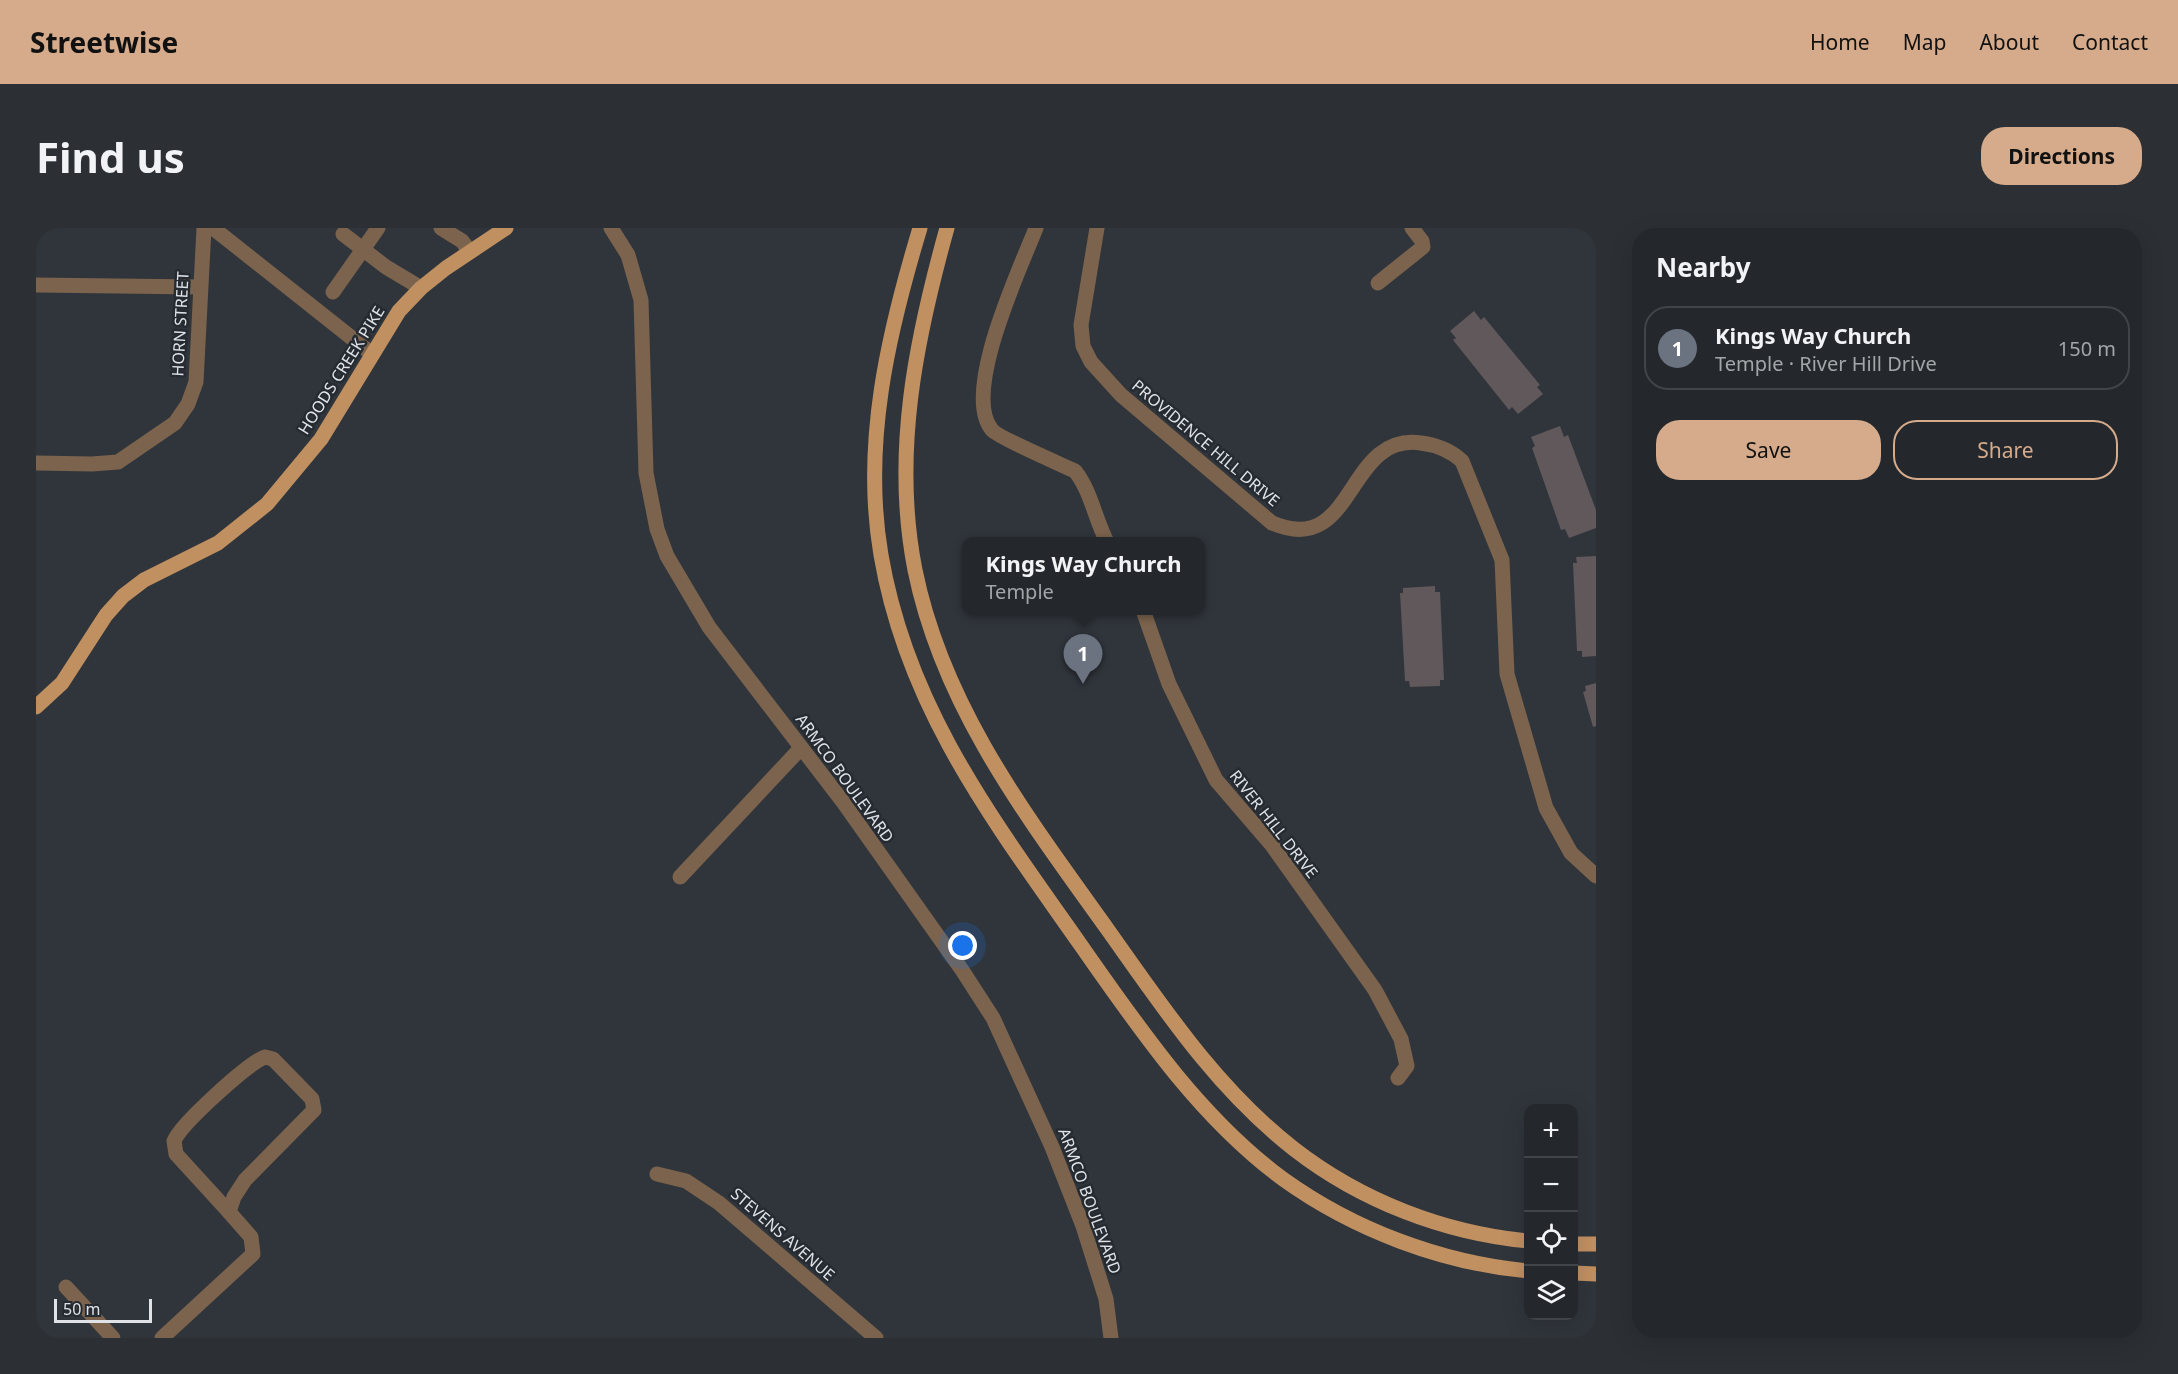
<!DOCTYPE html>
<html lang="en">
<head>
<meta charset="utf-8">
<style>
	:root { --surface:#24282c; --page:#2c3034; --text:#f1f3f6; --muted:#a3a6a9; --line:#414448; --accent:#d6ab8b }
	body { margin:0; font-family:"Noto Sans",sans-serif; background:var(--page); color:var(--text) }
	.controls { position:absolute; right:18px; bottom:18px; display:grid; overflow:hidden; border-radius:12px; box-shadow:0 6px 24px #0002 }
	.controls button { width:54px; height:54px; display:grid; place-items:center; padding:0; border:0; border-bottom:2px solid var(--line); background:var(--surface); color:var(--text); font:30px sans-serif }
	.scale { position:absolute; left:18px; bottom:15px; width:98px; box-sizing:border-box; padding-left:6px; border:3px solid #dfe3e7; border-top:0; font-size:16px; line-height:21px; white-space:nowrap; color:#dfe3e7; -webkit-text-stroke:4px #262b31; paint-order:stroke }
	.you { position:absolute; left:927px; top:718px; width:21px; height:21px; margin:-15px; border:4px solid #fff; border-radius:50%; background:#1a73e8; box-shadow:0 0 0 9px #1a73e833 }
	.badge { display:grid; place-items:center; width:39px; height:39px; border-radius:50%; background:var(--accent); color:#fff; font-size:20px; font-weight:700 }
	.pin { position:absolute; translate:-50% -50px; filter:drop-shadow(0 2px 3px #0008) }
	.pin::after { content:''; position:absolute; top:32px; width:21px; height:18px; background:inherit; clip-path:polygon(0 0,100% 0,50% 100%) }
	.popup { position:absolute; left:926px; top:309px; width:243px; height:78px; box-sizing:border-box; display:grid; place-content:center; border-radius:12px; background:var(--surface); filter:drop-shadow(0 2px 4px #0005); font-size:20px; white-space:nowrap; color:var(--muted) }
	.popup b { font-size:22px; color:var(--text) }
	.popup::after { content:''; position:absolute; left:50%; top:100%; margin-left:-12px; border:12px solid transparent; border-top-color:var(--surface) }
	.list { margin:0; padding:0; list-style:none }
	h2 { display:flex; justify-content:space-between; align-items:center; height:78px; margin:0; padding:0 24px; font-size:26px }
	h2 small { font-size:20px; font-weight:400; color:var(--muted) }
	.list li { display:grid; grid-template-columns:39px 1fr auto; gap:18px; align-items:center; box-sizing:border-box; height:84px; margin:0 12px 12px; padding:0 12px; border:2px solid var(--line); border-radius:24px }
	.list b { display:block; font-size:22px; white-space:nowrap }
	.list p { margin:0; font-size:20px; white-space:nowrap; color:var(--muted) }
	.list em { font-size:20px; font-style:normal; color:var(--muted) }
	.actions { display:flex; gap:12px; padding:18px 24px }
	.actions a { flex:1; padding:14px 0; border:2px solid var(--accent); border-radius:24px; text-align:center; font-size:21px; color:var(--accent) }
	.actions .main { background:var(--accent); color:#111 }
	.icon { flex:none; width:33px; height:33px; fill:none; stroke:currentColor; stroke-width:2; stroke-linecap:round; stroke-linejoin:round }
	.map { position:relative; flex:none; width:1560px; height:1110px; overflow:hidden; border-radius:24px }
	header { display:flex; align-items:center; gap:36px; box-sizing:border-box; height:84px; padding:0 30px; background:var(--accent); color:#111 }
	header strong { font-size:28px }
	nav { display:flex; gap:33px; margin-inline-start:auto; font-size:21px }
	.intro { display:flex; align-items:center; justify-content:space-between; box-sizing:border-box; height:144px; padding:0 36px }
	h1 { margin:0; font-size:42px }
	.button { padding:15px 27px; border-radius:24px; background:var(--accent); color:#111; font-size:21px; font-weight:700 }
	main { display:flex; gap:36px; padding:0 36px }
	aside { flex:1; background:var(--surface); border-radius:24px; box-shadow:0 6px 24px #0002 }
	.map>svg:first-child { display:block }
</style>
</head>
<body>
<header>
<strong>Streetwise</strong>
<nav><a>Home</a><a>Map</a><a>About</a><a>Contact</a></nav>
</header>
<div class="intro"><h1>Find us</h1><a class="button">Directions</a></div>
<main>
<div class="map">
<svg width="1560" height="1110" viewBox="0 0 1560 1110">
	<rect width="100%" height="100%" fill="#30353b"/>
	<g fill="#60585b">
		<polygon points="1438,83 1445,92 1448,89 1504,157 1501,159 1507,166 1482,186 1476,179 1473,182 1417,112 1420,110 1414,103"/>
		<polygon points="1524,198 1528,209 1532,207 1560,282 1560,300 1533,310 1529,301 1525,302 1496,220 1499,218 1495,209"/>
		<polygon points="1560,328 1560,428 1546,429 1546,423 1541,423 1537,335 1541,335 1540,329"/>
		<polygon points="1399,358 1399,364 1404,364 1408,452 1404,452 1404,458 1374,459 1373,453 1369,453 1364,365 1367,365 1367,360"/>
		<polygon points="1560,455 1560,498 1557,499 1547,464 1550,463 1549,458"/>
	</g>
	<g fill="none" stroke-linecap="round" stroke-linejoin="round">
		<g stroke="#7b634d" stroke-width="15">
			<polyline points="177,0 336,126"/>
			<polyline points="405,0 426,13 434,24"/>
			<polyline points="575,0 592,27 605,72 610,245 621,301 631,328 673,399 807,574 926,742 957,790 1016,919 1047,998 1070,1071 1075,1110"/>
			<path d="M1000 0C984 41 925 165 956 202 963 210 1024 236 1039 243 1055 263 1059 291 1071 314"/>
			<path d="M1061 0 1045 97 1047 118 1055 134 1085 167 1236 295C1320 331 1309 204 1385 215 1401 217 1414 222 1426 233L1466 332 1471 446 1510 580 1535 625 1560 648"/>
			<polyline points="307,6 350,39 385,60"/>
			<polyline points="1342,55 1387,19 1386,13 1376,0"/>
			<polyline points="0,57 163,59"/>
			<polyline points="297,64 342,0"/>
			<polyline points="0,235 56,236 82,234 139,195 152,176 160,154 168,0"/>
			<polyline points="1107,382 1133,456 1180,552 1235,616 1339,762 1365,811 1371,838 1362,850"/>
			<polyline points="644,649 765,520"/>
			<path d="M229 829 237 831 276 871 278 882 209 952 198 969 193 984 140 926 138 913C145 896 211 836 229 829Z"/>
			<polyline points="621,946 650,953 683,975 840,1110"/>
			<polyline points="30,1059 77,1110"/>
			<polyline points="126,1110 217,1026 215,1009 193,984"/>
		</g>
		<g stroke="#c19061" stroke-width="15">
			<path d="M884 0C852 106 826 216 845 327 871 480 957 592 1044 716 1103 800 1163 889 1247 951 1318 1002 1406 1035 1492 1043"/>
			<path d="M911 0C880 111 856 226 879 342 907 480 992 590 1072 702 1128 781 1181 861 1258 921 1325 973 1408 1005 1492 1013"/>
			<polyline points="0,479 26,455 70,387 87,368 108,352 182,315 231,276 285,211 363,83 385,60 410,40 470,0"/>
			<polyline points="1538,1016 1560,1016"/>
			<polyline points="1538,1045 1560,1046"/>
		</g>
	</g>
	<g text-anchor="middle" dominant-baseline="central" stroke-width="5" stroke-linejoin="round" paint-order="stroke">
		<g font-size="16" fill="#dfe3e7" stroke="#262b31">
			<text transform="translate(144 96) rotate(-87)">HORN STREET</text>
			<text transform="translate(305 142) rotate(-58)">HOODS CREEK PIKE</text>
			<text transform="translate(1170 215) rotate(40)">PROVIDENCE HILL DRIVE</text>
			<text transform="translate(809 550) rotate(54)">ARMCO BOULEVARD</text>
			<text transform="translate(1238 596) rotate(52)">RIVER HILL DRIVE</text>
			<text transform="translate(1054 973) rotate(70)">ARMCO BOULEVARD</text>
			<text transform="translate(747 1006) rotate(41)">STEVENS AVENUE</text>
		</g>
	</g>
</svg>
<div class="controls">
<button>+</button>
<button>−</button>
<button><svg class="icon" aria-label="locate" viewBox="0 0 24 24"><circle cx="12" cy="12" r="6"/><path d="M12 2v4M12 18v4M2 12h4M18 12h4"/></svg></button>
<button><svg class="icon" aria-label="layers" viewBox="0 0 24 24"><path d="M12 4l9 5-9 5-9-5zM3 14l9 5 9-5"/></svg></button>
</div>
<div class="scale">50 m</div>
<div class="you"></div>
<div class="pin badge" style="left:1047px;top:456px;background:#6b7280">1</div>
<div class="popup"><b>Kings Way Church</b>Temple</div>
</div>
<aside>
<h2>Nearby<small></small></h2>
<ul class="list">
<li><span class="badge" style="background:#6b7280">1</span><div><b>Kings Way Church</b><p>Temple · River Hill Drive</p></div><em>150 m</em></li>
</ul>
<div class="actions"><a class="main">Save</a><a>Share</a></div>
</aside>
</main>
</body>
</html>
